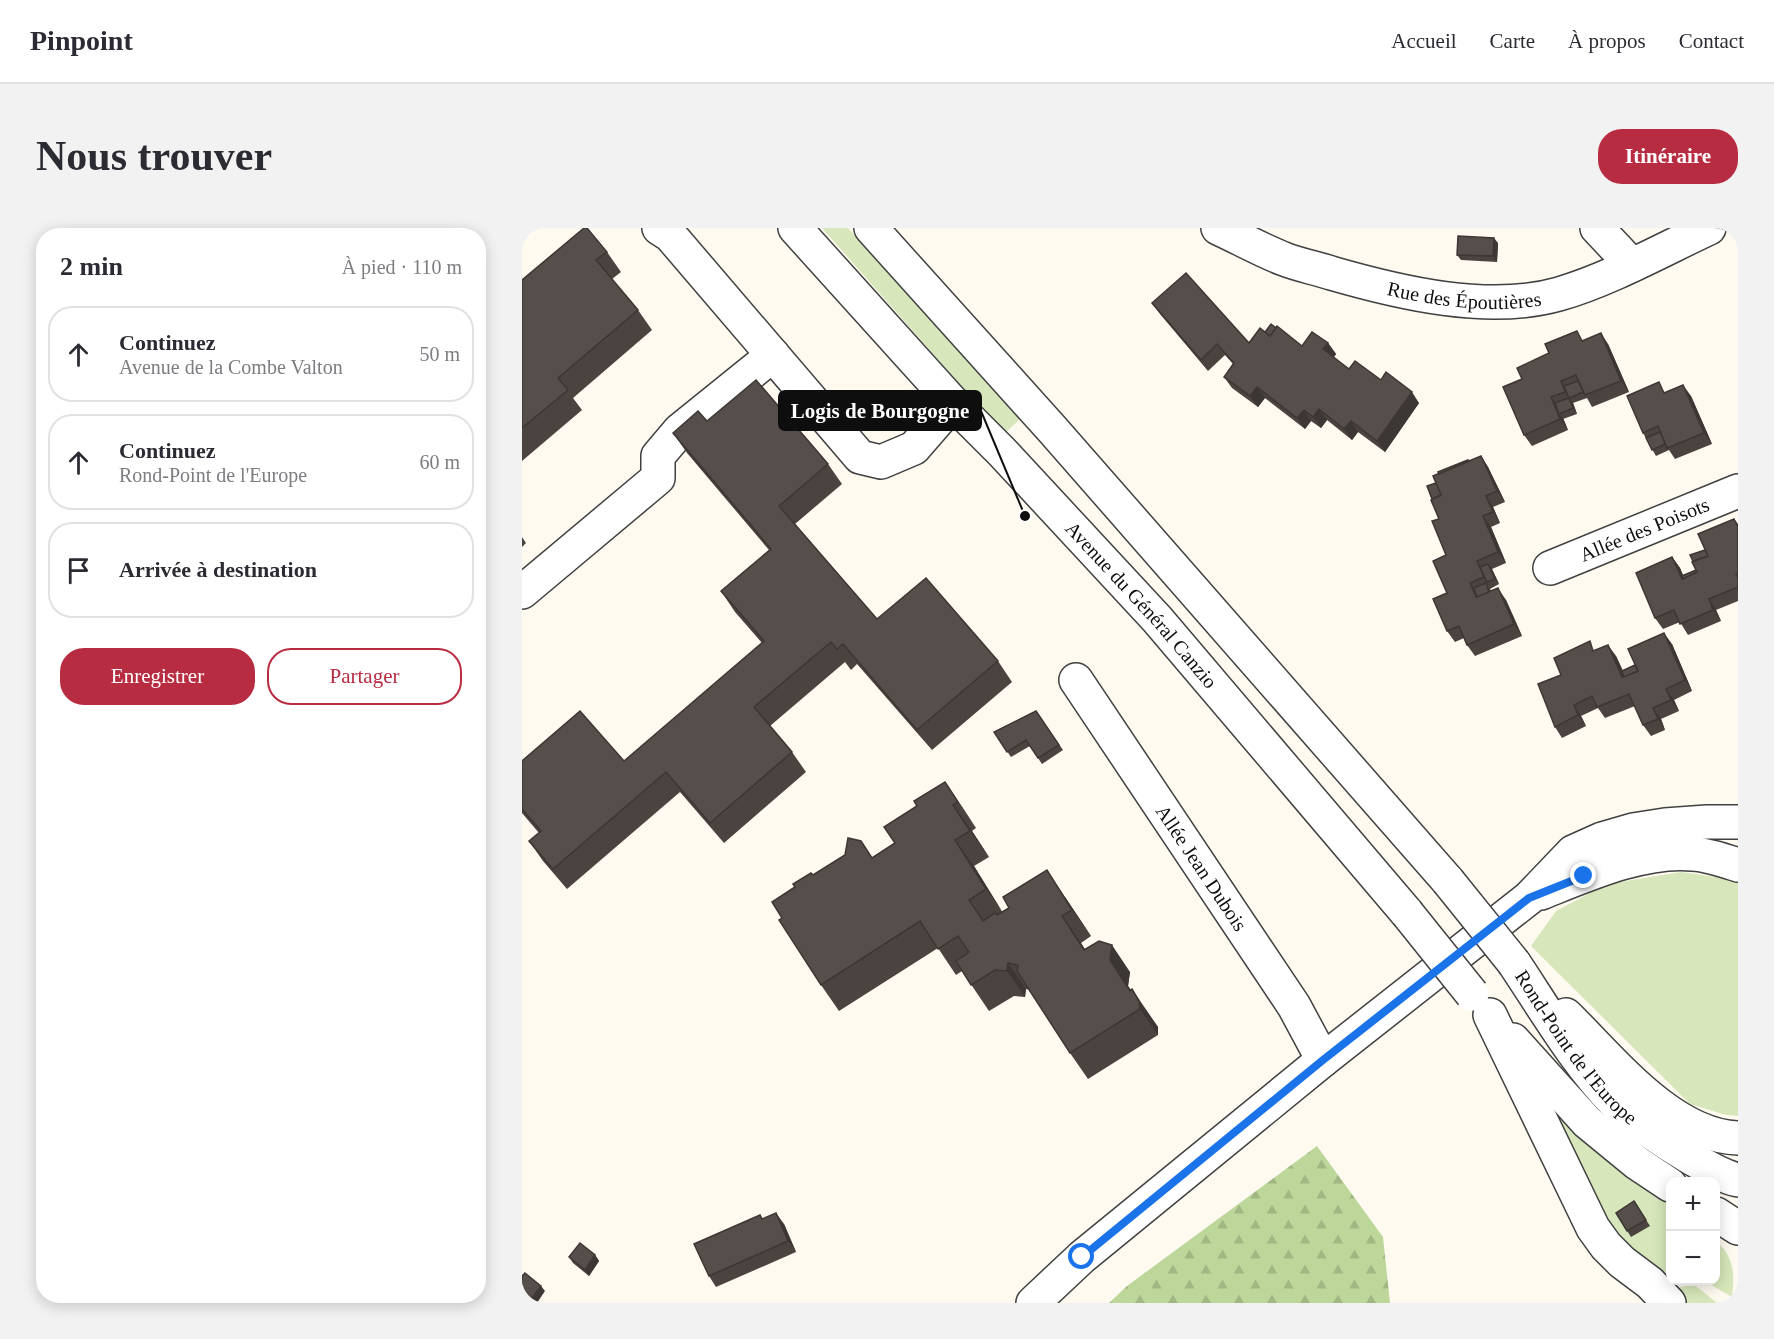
<!DOCTYPE html>
<html lang="fr">
<head>
<meta charset="utf-8">
<style>
	:root { --surface:#fff; --page:#f2f2f3; --text:#2b2b33; --muted:#7c7c81; --line:#e1e1e2; --accent:#b82c42 }
	body { margin:0; font-family:"Times New Roman",serif; background:var(--page); color:var(--text) }
	.controls { position:absolute; right:18px; bottom:18px; display:grid; overflow:hidden; border-radius:12px; box-shadow:0 3px 15px #0003 }
	.controls button { width:54px; height:54px; display:grid; place-items:center; padding:0; border:0; border-bottom:2px solid var(--line); background:var(--surface); color:var(--text); font:30px sans-serif }
	.stop { position:absolute; width:18px; height:18px; margin:-14px; border:4px solid #1a73e8; border-radius:50%; background:#fff }
	.stop.end { background:#1a73e8; border-color:#fff; box-shadow:0 2px 6px #0008 }
	.list { margin:0; padding:0; list-style:none }
	h2 { display:flex; justify-content:space-between; align-items:center; height:78px; margin:0; padding:0 24px; font-size:26px }
	h2 small { font-size:20px; font-weight:400; color:var(--muted) }
	.list li { display:grid; grid-template-columns:39px 1fr auto; gap:18px; align-items:center; box-sizing:border-box; height:96px; margin:0 12px 12px; padding:0 12px; border:2px solid var(--line); border-radius:24px }
	.list b { display:block; font-size:22px; white-space:nowrap }
	.list p { margin:0; font-size:20px; white-space:nowrap; color:var(--muted) }
	.list em { font-size:20px; font-style:normal; color:var(--muted) }
	.actions { display:flex; gap:12px; padding:18px 24px }
	.actions a { flex:1; padding:14px 0; border:2px solid var(--accent); border-radius:24px; text-align:center; font-size:21px; color:var(--accent) }
	.actions .main { background:var(--accent); color:#fff }
	.icon { flex:none; width:33px; height:33px; fill:none; stroke:currentColor; stroke-width:2; stroke-linecap:round; stroke-linejoin:round }
	.map { position:relative; flex:none; width:1216px; height:1075px; overflow:hidden; border-radius:24px }
	header { display:flex; align-items:center; gap:36px; box-sizing:border-box; height:84px; padding:0 30px; background:var(--surface); border-bottom:2px solid var(--line) }
	header strong { font-size:28px }
	nav { display:flex; gap:33px; margin-inline-start:auto; font-size:21px }
	.intro { display:flex; align-items:center; justify-content:space-between; box-sizing:border-box; height:144px; padding:0 36px }
	h1 { margin:0; font-size:42px }
	.button { padding:15px 27px; border-radius:24px; background:var(--accent); color:#fff; font-size:21px; font-weight:700 }
	main { display:flex; gap:36px; padding:0 36px }
	aside { flex:1; background:var(--surface); border-radius:24px; box-shadow:0 3px 15px #0003 }
	.map>svg:first-child { display:block }
</style>
</head>
<body>
<header>
<strong>Pinpoint</strong>
<nav><a>Accueil</a><a>Carte</a><a>À propos</a><a>Contact</a></nav>
</header>
<div class="intro"><h1>Nous trouver</h1><a class="button">Itinéraire</a></div>
<main>
<aside>
<h2>2 min<small>À pied · 110 m</small></h2>
<ul class="list">
<li><svg class="icon" aria-label="ahead" viewBox="0 0 24 24"><path d="M12 20V5M6 11l6-6 6 6"/></svg><div><b>Continuez</b><p>Avenue de la Combe Valton</p></div><em>50 m</em></li>
<li><svg class="icon" aria-label="ahead" viewBox="0 0 24 24"><path d="M12 20V5M6 11l6-6 6 6"/></svg><div><b>Continuez</b><p>Rond-Point de l'Europe</p></div><em>60 m</em></li>
<li><svg class="icon" aria-label="arrive" viewBox="0 0 24 24"><path d="M6 21V4h12l-3 4 3 4H6"/></svg><div><b>Arrivée à destination</b></div></li>
</ul>
<div class="actions"><a class="main">Enregistrer</a><a>Partager</a></div>
</aside>
<div class="map">
<svg width="1216" height="1075" viewBox="0 0 1216 1075">
	<defs>
		<pattern id="forest-firs" width="22" height="20" patternUnits="userSpaceOnUse" patternTransform="scale(1.5)"><rect width="22" height="20" fill="#bdd79b"/><path d="M5 1l3.5 6h-7zM16 11l3.5 6h-7z" fill="#a1b784"/></pattern>
	</defs>
	<rect width="100%" height="100%" fill="#fefaf0"/>
	<g fill="#d7e7bb">
		<polygon points="300,0 326,0 498,191 482,206"/>
		<polygon points="1159,644 1216,652 1216,888 1204,887 1168,876 1009,718 1034,683 1085,656"/>
		<polygon points="1012,858 1148,973 1148,1039 1138,1050 1099,1018"/>
		<path d="M1194 1013C1212 1029 1213 1045 1210 1069L1182 1053 1194 1052Z"/>
		<polygon points="1164,1058 1174,1058 1195,1075 1160,1075 1152,1061"/>
	</g>
	<polygon fill="url(#forest-firs)" points="795,918 861,1009 868,1075 587,1075 605,1058"/>
	<g fill="none" stroke-linecap="round" stroke-linejoin="round">
		<defs>
			<g id="minor">
				<polyline points="137,0 148,7 338,229 359,234 392,220 431,175"/>
				<path id="s1" d="M273 0 431 175 480 224 635 391 885 685"/>
				<polyline points="349,0 530,201 926,653"/>
				<path id="s2" d="M696 0C718 10 739 22 762 31 777 37 794 40 809 45 878 65 967 86 1037 66 1086 52 1140 22 1187 0"/>
				<polyline points="1075,0 1110,37"/>
				<path id="s3" d="M1028 340 1216 263"/>
				<polyline points="0,364 136,250 136,228 158,202 251,127"/>
				<path id="s4" d="M554 452 772 778 801 832"/>
				<path d="M1019 665C1064 647 1122 621 1171 626 1187 627 1201 632 1216 637"/>
				<path id="s5" d="M992 735C1024 783 1054 835 1095 877 1116 897 1141 913 1166 928 1182 937 1198 948 1216 952"/>
				<polyline points="968,787 1071,1000 1084,1018 1100,1034 1128,1055 1147,1075"/>
				<path d="M1044 787C1089 831 1149 908 1216 910"/>
				<polyline points="991,812 1065,894 1115,935 1148,957"/>
				<polyline points="1194,986 1216,1000"/>
				<polyline points="511,1075 560,1029 801,832 1007,670 1051,624 1080,611 1111,602 1143,597 1185,594 1216,594"/>
			</g>
		</defs>
		<use href="#minor" stroke="#414141" stroke-width="36"/>
		<use href="#minor" stroke="#fff" stroke-width="33"/>
		<defs>
			<g id="minor-bridge">
				<polyline points="926,653 992,735"/>
				<polyline points="885,685 950,766"/>
			</g>
		</defs>
		<use href="#minor-bridge" stroke="#414141" stroke-width="36" stroke-linecap="butt"/>
		<use href="#minor-bridge" stroke="#fff" stroke-width="33"/>
	</g>
	<g fill="#4a4340">
		<polygon points="976,15 975,34 939,32 935,27"/>
		<polygon points="85,24 99,44 90,51 116,82 130,102 51,170 60,182 0,233 0,52"/>
		<polygon points="630,75 727,115 743,104 780,118 806,115 814,126 812,129 827,141 859,152 897,175 863,224 836,204 830,212 805,192 799,200 789,193 783,201 743,170 736,179 710,160 702,149 711,136 703,127 686,143 638,86"/>
		<polygon points="1062,112 1086,116 1107,164 1070,179 1065,170 1051,175 1055,186 1041,191 1041,190 1046,202 1010,218 1002,207 1000,151"/>
		<polygon points="1144,164 1169,168 1190,216 1153,231 1147,222 1134,228 1121,205"/>
		<polygon points="185,193 306,236 320,256 273,296 355,391 476,433 490,454 410,522 335,436 329,442 323,434 248,498 270,524 284,544 202,615 158,564 45,661 21,633 7,613 17,605 0,585 0,533 102,533 240,415 213,384 199,363 247,322 165,225 151,205"/>
		<polygon points="959,228 966,239 983,274 971,279 978,295 969,299 984,335 970,341 977,356 968,361 969,363 984,372 1000,408 953,428 945,417 942,410 933,414 925,403 924,327 917,291 910,271 914,255 947,233"/>
		<polygon points="1212,291 1216,296 1216,373 1194,382 1199,393 1166,407 1158,394 1141,401 1133,390 1150,329 1158,340 1161,348 1174,342 1183,322"/>
		<polygon points="0,309 4,315 0,319"/>
		<polygon points="1150,416 1170,463 1152,472 1157,483 1139,491 1143,502 1129,508 1121,497 1113,478 1083,490 1076,480 1059,488 1064,498 1040,510 1033,499 1039,447 1074,422 1094,428 1101,443"/>
		<polygon points="514,483 541,522 520,536 508,518 489,529 472,504"/>
		<polygon points="423,554 454,600 450,603 467,629 452,638 480,684 543,669 569,708 559,715 563,722 608,744 606,758 636,799 636,807 566,851 548,825 508,762 504,761 503,769 492,768 467,783 440,743 434,747 416,720 317,783 299,757 260,690 291,647 351,630 373,615 395,578"/>
		<polygon points="1112,973 1128,998 1109,1009 1094,985"/>
		<polygon points="240,991 262,996 274,1024 194,1059 187,1048"/>
		<polygon points="73,1027 77,1033 67,1048 51,1035 47,1029"/>
	</g>
	<g fill="#3c3734">
		<polygon points="972,10 976,15 975,34 971,28"/>
		<polygon points="1079,105 1086,116 1107,164 1099,153"/>
		<polygon points="806,115 814,126 809,133 801,121"/>
		<polygon points="1161,157 1169,168 1190,216 1182,205"/>
		<polygon points="735,159 743,170 736,179 728,168"/>
		<polygon points="890,164 897,175 863,224 855,213"/>
		<polygon points="1029,169 1037,181 1037,186 1041,190 1046,202 1038,191"/>
		<polygon points="1047,170 1051,175 1055,186 1051,180"/>
		<polygon points="797,181 805,192 799,200 791,189"/>
		<polygon points="782,182 789,193 783,201 775,190"/>
		<polygon points="829,193 836,204 830,212 822,201"/>
		<polygon points="959,228 966,239 983,274 975,263"/>
		<polygon points="964,268 971,279 978,295 971,284"/>
		<polygon points="961,288 969,299 984,335 976,324"/>
		<polygon points="1150,329 1158,340 1165,356 1160,351"/>
		<polygon points="966,336 970,341 977,356 973,351"/>
		<polygon points="976,360 984,372 1000,408 992,396"/>
		<polygon points="1187,371 1194,382 1199,393 1191,382"/>
		<polygon points="1142,405 1150,416 1170,463 1163,452"/>
		<polygon points="1086,417 1094,428 1106,454 1100,449"/>
		<polygon points="1144,461 1152,472 1157,483 1149,472"/>
		<polygon points="1052,477 1059,488 1064,498 1056,487"/>
		<polygon points="1131,480 1139,491 1143,502 1136,491"/>
		<polygon points="423,554 441,580 454,600 436,574"/>
		<polygon points="431,577 450,603 467,629 448,603"/>
		<polygon points="433,612 452,638 483,688 464,661"/>
		<polygon points="525,642 569,708 550,682"/>
		<polygon points="540,688 559,715 581,749 562,722"/>
		<polygon points="590,717 608,744 606,758 618,776 610,761 636,799 636,807 618,781 588,732"/>
		<polygon points="486,735 504,761 503,769 485,743"/>
		<polygon points="254,985 262,996 274,1024 266,1013"/>
		<polygon points="73,1027 77,1033 67,1048 63,1042"/>
		<polygon points="19,1058 23,1063 15,1075 7,1075"/>
	</g>
	<g fill="#564e4b" stroke="#3c3734" stroke-width="1.5">
		<polygon points="62,0 65,0 85,24 74,32 116,82 36,150 46,162 0,200 0,52"/>
		<polygon points="936,8 972,10 971,28 935,27"/>
		<polygon points="664,45 727,115 738,100 748,108 755,98 780,118 790,104 806,115 801,121 827,141 833,133 859,152 864,144 890,164 855,213 829,193 822,201 797,181 791,189 782,182 775,190 735,159 728,168 702,149 712,135 695,116 679,132 630,75"/>
		<polygon points="749,96 754,100 748,108 743,104"/>
		<polygon points="1055,103 1060,113 1079,105 1099,153 1063,167 1054,147 1039,153 1043,164 1029,169 1038,191 1002,207 981,159 1000,151 995,140 1027,125 1023,116"/>
		<polygon points="234,152 306,236 257,278 355,391 404,350 476,433 395,502 321,416 315,421 309,414 232,479 270,524 188,595 144,544 31,641 7,613 19,603 0,581 0,533 58,483 102,533 242,413 199,363 249,321 151,205 176,183 185,193"/>
		<polygon points="1056,153 1061,164 1047,170 1042,158"/>
		<polygon points="1137,154 1142,165 1161,157 1182,205 1145,220 1136,198 1121,205 1105,168"/>
		<polygon points="1047,170 1051,180 1037,186 1033,175"/>
		<polygon points="1138,204 1143,216 1130,222 1124,210"/>
		<polygon points="959,228 975,263 964,268 971,284 961,288 976,324 955,333 962,349 948,355 954,369 976,360 992,396 945,417 937,398 925,403 911,371 925,365 911,333 924,327 910,293 917,291 909,272 919,267 911,248"/>
		<polygon points="946,232 947,233 917,246 916,244"/>
		<polygon points="914,255 919,267 910,271 905,258"/>
		<polygon points="1212,291 1216,299 1216,345 1214,346 1216,350 1216,359 1187,371 1191,382 1158,396 1152,382 1133,390 1114,345 1150,329 1160,351 1175,344 1170,334 1186,328 1176,306"/>
		<polygon points="1183,322 1186,328 1171,333 1168,327"/>
		<polygon points="966,336 973,351 965,354 958,339"/>
		<polygon points="1174,342 1175,344 1161,351 1160,348"/>
		<polygon points="964,355 967,364 955,369 952,360"/>
		<polygon points="1142,405 1163,452 1144,461 1149,472 1131,480 1136,491 1121,497 1107,466 1075,479 1070,468 1052,477 1056,487 1033,499 1016,456 1039,447 1032,430 1068,413 1071,423 1086,417 1100,449 1116,443 1106,421"/>
		<polygon points="1113,437 1116,443 1102,449 1100,443"/>
		<polygon points="514,483 537,517 516,530 504,512 485,524 472,504"/>
		<polygon points="423,554 436,574 431,577 448,603 433,612 464,661 447,672 461,693 473,685 475,687 487,680 481,669 525,642 550,682 540,688 562,722 577,713 590,717 588,732 608,763 610,761 617,773 618,781 548,825 495,743 496,737 486,735 485,743 473,742 449,757 434,733 447,724 436,708 416,721 398,693 299,757 257,692 260,690 250,674 273,659 271,656 289,645 291,647 323,627 326,610 339,613 350,630 373,615 362,599 395,578 392,573"/>
		<polygon points="1112,973 1124,992 1105,1003 1094,985"/>
		<polygon points="254,985 266,1013 187,1048 172,1016 238,987 240,991"/>
		<polygon points="58,1015 73,1027 63,1042 47,1029"/>
		<polygon points="3,1045 19,1058 6,1075 0,1070 0,1048"/>
	</g>
	<g fill="none" stroke-linecap="round" stroke-linejoin="round">
		<polyline stroke="#1a73e8" stroke-width="8" points="560,1029 801,832 1007,670 1062,648"/>
	</g>
	<g text-anchor="middle" dominant-baseline="central" stroke-width="6" stroke-linejoin="round" paint-order="stroke">
		<g font-size="20" fill="#0e0e0e" stroke="#fff">
			<text stroke="none"><textPath href="#s2" startOffset="258">Rue des Époutières</textPath></text>
			<text stroke="none"><textPath href="#s3" startOffset="102">Allée des Poisots</textPath></text>
			<text stroke="none"><textPath href="#s1" startOffset="512">Avenue du Général Canzio</textPath></text>
			<text stroke="none"><textPath href="#s4" startOffset="226">Allée Jean Dubois</textPath></text>
			<text stroke="none"><textPath href="#s5" startOffset="105">Rond-Point de l'Europe</textPath></text>
		</g>
	</g>
	<path fill="none" stroke="#0e0e0e" stroke-width="2" d="M503 288L459 183"/>
	<circle fill="#0e0e0e" stroke="#fff" stroke-width="2" cx="503" cy="288" r="6"/>
	<rect fill="#0e0e0e" stroke="#0e0e0e" stroke-width="2" x="257" y="163" width="202" height="39" rx="6"/>
	<g font-size="21" text-anchor="middle" font-weight="bold" fill="#fff">
		<text x="358" y="190">Logis de Bourgogne</text>
	</g>
</svg>
<div class="controls">
<button>+</button>
<button>−</button>
</div>
<div class="stop" style="left:560px;top:1029px"></div>
<div class="stop end" style="left:1062px;top:648px"></div>
</div>
</main>
</body>
</html>
